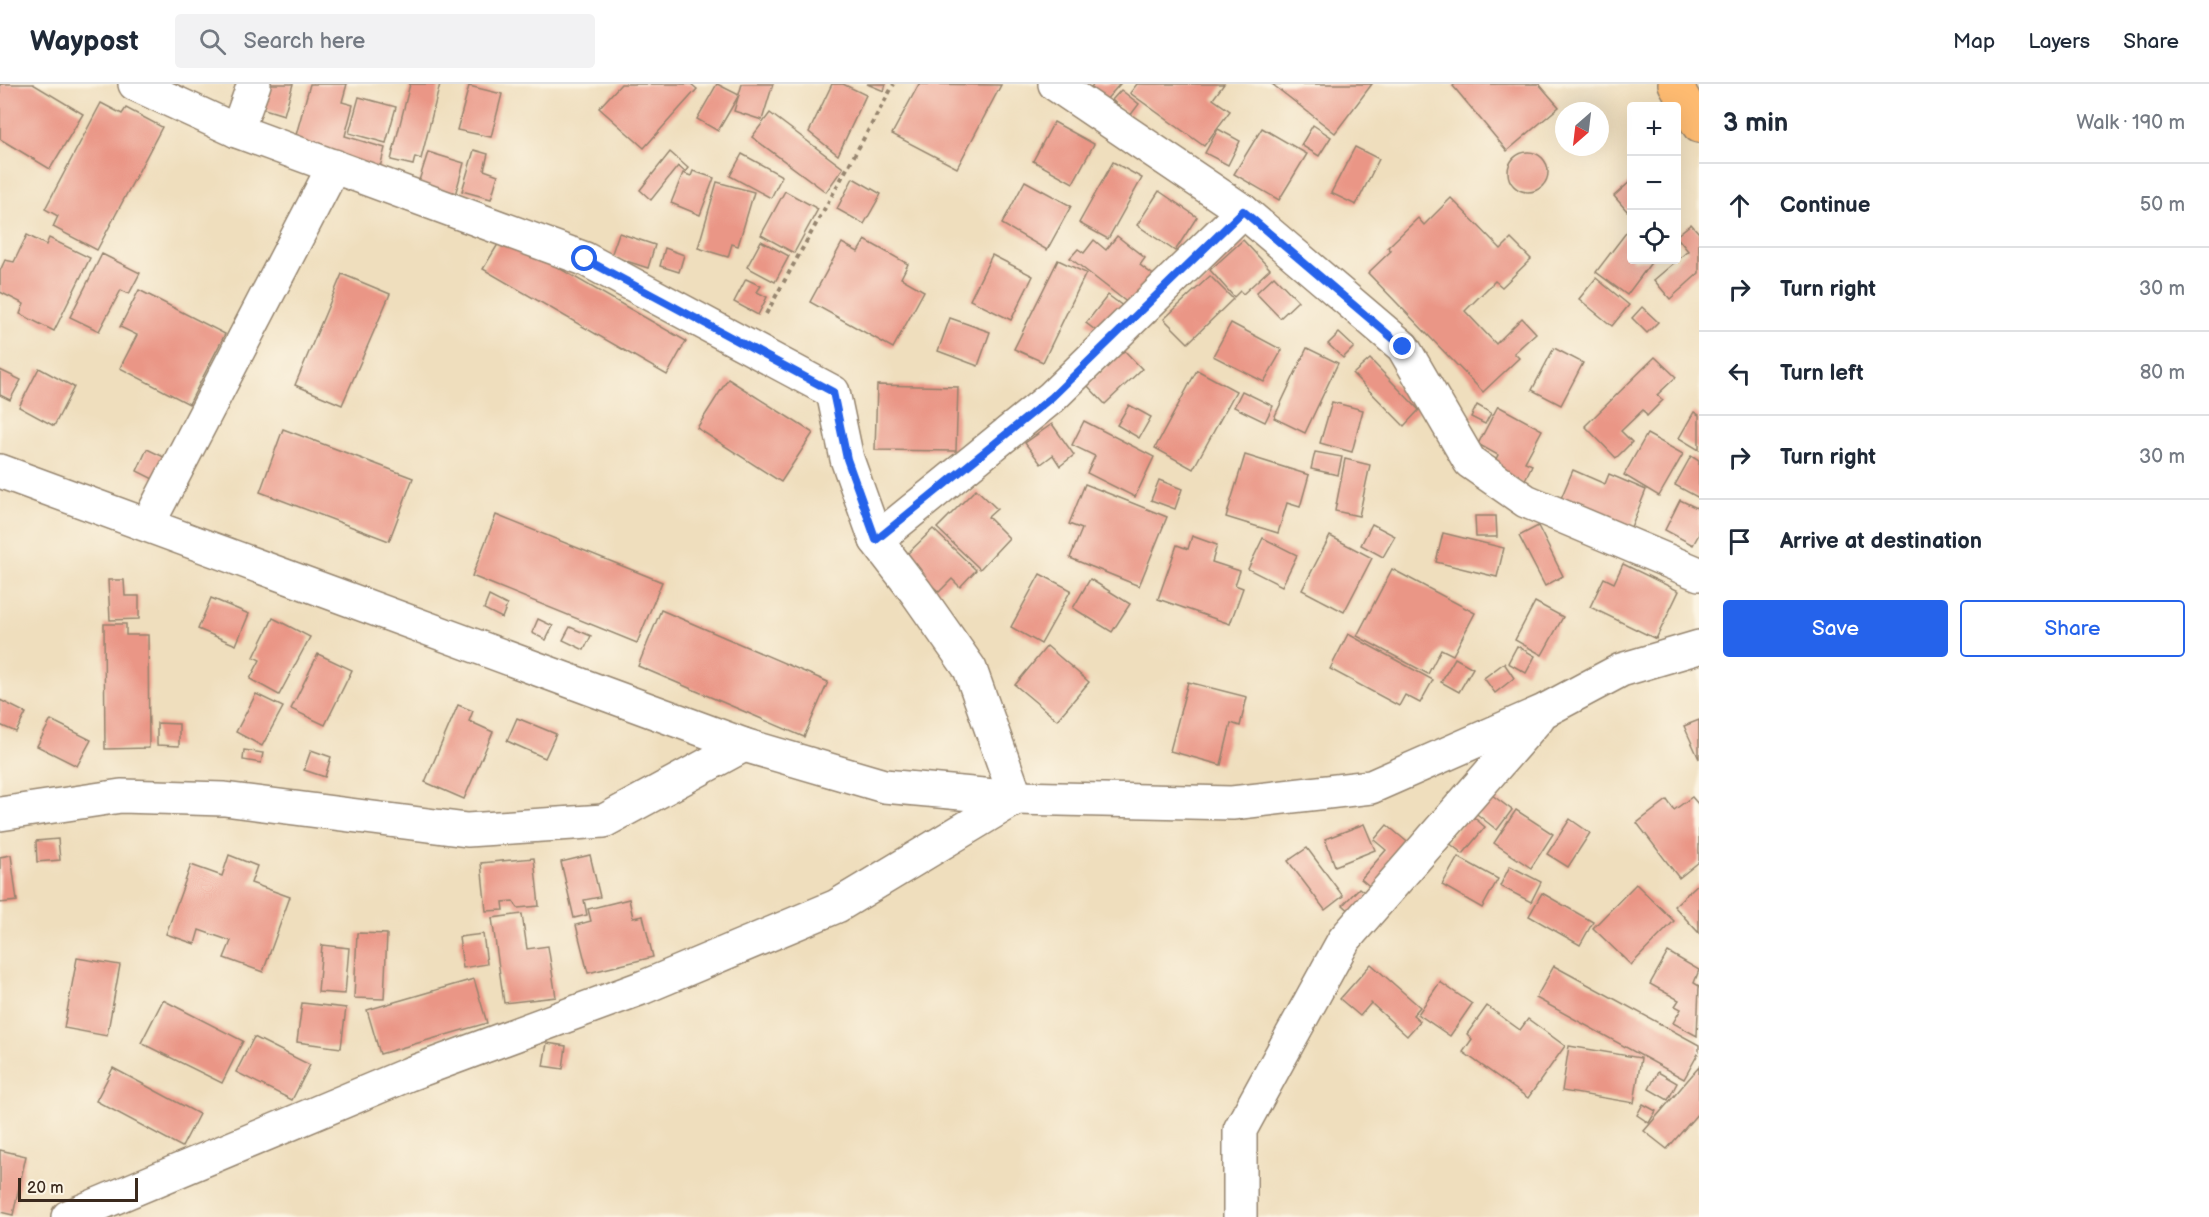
<!DOCTYPE html>
<html lang="en">
<head>
<meta charset="utf-8">
<style>
	:root { --surface:#fff; --page:#f2f2f3; --text:#1f2937; --muted:#747a83; --line:#e0e1e3; --accent:#2563eb }
	body { margin:0; font-family:"Balsamiq Sans",sans-serif; background:var(--page); color:var(--text) }
	.controls { position:absolute; right:18px; top:18px; display:grid; overflow:hidden; border-radius:6px; box-shadow:0 6px 24px #0002 }
	.controls button { width:54px; height:54px; display:grid; place-items:center; padding:0; border:0; border-bottom:2px solid var(--line); background:var(--surface); color:var(--text); font:30px sans-serif }
	.compass { position:absolute; left:1555px; top:18px; width:54px; height:54px; border-radius:50%; background:var(--surface); box-shadow:0 6px 24px #0002; rotate:208deg }
	.scale { position:absolute; left:18px; bottom:15px; width:120px; box-sizing:border-box; padding-left:6px; border:3px solid #3b2a1e; border-top:0; font-size:16px; line-height:21px; white-space:nowrap; color:#3b2a1e; -webkit-text-stroke:4px #fcf5e5; paint-order:stroke }
	.stop { position:absolute; width:18px; height:18px; margin:-14px; border:4px solid #2563eb; border-radius:50%; background:#fff }
	.stop.end { background:#2563eb; border-color:#fff; box-shadow:0 2px 6px #0008 }
	.list { margin:0; padding:0; list-style:none }
	h2 { display:flex; justify-content:space-between; align-items:center; height:78px; margin:0; padding:0 24px; font-size:26px }
	h2 small { font-size:20px; font-weight:400; color:var(--muted) }
	.list li { display:grid; grid-template-columns:39px 1fr auto; gap:18px; align-items:center; box-sizing:border-box; height:84px; padding:0 24px; border-top:2px solid var(--line) }
	.list b { display:block; font-size:22px; white-space:nowrap }
	.list em { font-size:20px; font-style:normal; color:var(--muted) }
	.actions { display:flex; gap:12px; padding:18px 24px }
	.actions a { flex:1; padding:14px 0; border:2px solid var(--accent); border-radius:6px; text-align:center; font-size:21px; color:var(--accent) }
	.actions .main { background:var(--accent); color:#fff }
	.icon { flex:none; width:33px; height:33px; fill:none; stroke:currentColor; stroke-width:2; stroke-linecap:round; stroke-linejoin:round }
	.map { position:relative; flex:none; width:1699px; height:1133px; overflow:hidden }
	header { display:flex; align-items:center; gap:36px; box-sizing:border-box; height:84px; padding:0 30px; background:var(--surface); border-bottom:2px solid var(--line) }
	header strong { font-size:28px }
	nav { display:flex; gap:33px; margin-inline-start:auto; font-size:21px }
	.search { width:420px; height:54px; background:var(--page); display:flex; align-items:center; gap:15px; box-sizing:border-box; padding:0 21px; border-radius:6px; color:var(--muted); font-size:22px }
	main { display:flex }
	aside { flex:1; background:var(--surface) }
	.map>svg:first-child { display:block }
</style>
</head>
<body>
<header>
<strong>Waypost</strong>
<div class="search"><svg class="icon" aria-label="search" viewBox="0 0 24 24"><circle cx="10" cy="10" r="6"/><path d="M15 15l6 6"/></svg>Search here</div>
<nav><a>Map</a><a>Layers</a><a>Share</a></nav>
</header>
<main>
<div class="map">
<svg width="1699" height="1133" viewBox="0 0 1699 1133">
	<rect width="100%" height="100%" fill="#fcf5e5"/>
	<filter id="ink" filterUnits="userSpaceOnUse"><feTurbulence type="fractalNoise" baseFrequency=".0167" numOctaves="2"/><feDisplacementMap in="SourceGraphic" scale="12" xChannelSelector="R" yChannelSelector="G"/><feConvolveMatrix kernelMatrix="1 2 1 2 8 2 1 2 1" color-interpolation-filters="sRGB"/></filter>
	<filter id="wash" filterUnits="userSpaceOnUse"><feTurbulence type="fractalNoise" baseFrequency=".008" numOctaves="4" result="noise"/><feDisplacementMap in="SourceGraphic" scale="24" xChannelSelector="R" yChannelSelector="G"/><feGaussianBlur stdDeviation="1.35" result="paint"/><feColorMatrix in="noise" values="0 0 0 0 0 0 0 0 0 0 0 0 0 0 0 0 0 1.4 0 .05"/><feComposite in="paint" operator="in"/></filter>
	<g filter="url(#wash)">
		<rect width="100%" height="100%" fill="#efdebd"/>
		<g id="blocks">
			<g fill="#ea9686">
				<polygon points="0,0 33,0 83,30 50,85 0,55"/>
				<polygon points="265,0 293,0 284,31 258,23"/>
				<polygon points="310,0 347,0 342,18 353,21 345,52 385,64 379,87 293,62"/>
				<polygon points="410,0 440,0 421,75 415,73 413,81 391,76"/>
				<polygon points="621,0 691,0 697,5 644,64 599,24"/>
				<polygon points="717,0 739,11 718,47 697,35"/>
				<polygon points="742,0 773,0 762,36 734,27"/>
				<polygon points="832,0 843,0 866,11 838,71 809,48"/>
				<polygon points="867,0 886,0 884,7"/>
				<polygon points="919,0 1001,1 957,84 892,50"/>
				<polygon points="1094,0 1120,0 1104,18 1089,5"/>
				<polygon points="1137,0 1224,0 1213,15 1230,27 1204,62 1130,9"/>
				<polygon points="1272,0 1372,0 1335,49"/>
				<polygon points="1455,0 1539,0 1559,23 1507,67 1453,2"/>
				<polygon points="469,2 502,10 491,53 457,46"/>
				<polygon points="1121,6 1139,20 1130,32 1112,16"/>
				<polygon points="359,13 396,23 386,59 349,49"/>
				<polygon points="101,19 122,30 126,24 162,43 97,166 53,143 58,132 45,125"/>
				<polygon points="770,29 843,84 826,108 752,53"/>
				<polygon points="1054,38 1094,60 1073,99 1033,77"/>
				<polygon points="1313,41 1331,53 1319,72 1301,61"/>
				<polygon points="1262,44 1307,70 1279,116 1234,90"/>
				<polygon points="1218,45 1240,57 1228,81 1205,69"/>
				<polygon points="1355,63 1379,75 1356,121 1331,109"/>
				<polygon points="474,66 488,70 484,86 498,91 491,115 462,107"/>
				<polygon points="428,68 464,79 455,111 418,100"/>
				<polygon points="670,68 688,84 685,88 678,82 651,116 640,106"/>
				<circle cx="1528" cy="88" r="20"/>
				<polygon points="742,70 782,92 771,114 730,92"/>
				<polygon points="1113,78 1142,94 1108,155 1079,139"/>
				<polygon points="693,87 714,94 700,131 671,119 683,89 691,92"/>
				<polygon points="853,94 881,110 864,140 837,125"/>
				<polygon points="1632,96 1632,123 1627,127 1614,112"/>
				<polygon points="1025,97 1071,122 1047,166 1002,140"/>
				<polygon points="717,98 754,108 738,162 732,160 728,173 698,164"/>
				<polygon points="785,107 818,125 794,169 761,151"/>
				<polygon points="1159,107 1197,133 1175,167 1137,141"/>
				<polygon points="1451,114 1501,165 1511,155 1531,175 1502,203 1495,197 1465,227 1496,260 1522,234 1536,249 1514,269 1519,274 1483,308 1368,189 1391,167 1388,163 1418,134 1424,141"/>
				<polygon points="1691,140 1699,149 1699,189 1670,215 1654,196 1688,167 1676,152"/>
				<polygon points="1632,141 1632,176 1653,176 1627,211 1596,188"/>
				<polygon points="619,149 655,161 648,184 611,172"/>
				<polygon points="27,151 46,161 49,154 90,174 54,247 20,230 24,220 0,208 0,187 5,176 14,178"/>
				<polygon points="503,152 686,257 667,291 483,185"/>
				<polygon points="1117,152 1145,174 1140,181 1156,193 1133,223 1070,174 1078,165 1084,169 1094,156 1106,166"/>
				<polygon points="865,156 908,180 901,194 924,207 893,264 810,218 842,159 858,168"/>
				<polygon points="1243,156 1270,185 1243,210 1240,207 1234,213 1210,186"/>
				<polygon points="761,157 789,172 775,198 747,183"/>
				<polygon points="665,164 684,171 679,188 660,182"/>
				<polygon points="102,170 140,189 129,210 121,206 99,247 70,233"/>
				<polygon points="992,171 1033,192 1011,236 970,216"/>
				<polygon points="1058,176 1086,189 1043,278 1014,265"/>
				<polygon points="342,190 390,210 342,321 295,301"/>
				<polygon points="1210,192 1233,215 1188,259 1164,235"/>
				<polygon points="1274,192 1298,217 1280,234 1256,209"/>
				<polygon points="1596,194 1629,221 1612,242 1579,215"/>
				<polygon points="746,195 761,202 757,208 767,213 758,231 734,218"/>
				<polygon points="139,206 225,250 189,320 120,284 137,251 120,243"/>
				<polygon points="1108,211 1124,223 1103,252 1086,239"/>
				<polygon points="1642,223 1658,238 1647,249 1632,234"/>
				<polygon points="950,234 990,248 978,282 938,267"/>
				<polygon points="1231,239 1282,266 1264,298 1213,272"/>
				<polygon points="1339,249 1354,263 1343,274 1328,260"/>
				<polygon points="1307,264 1338,279 1305,349 1274,334"/>
				<polygon points="1554,264 1583,279 1561,321 1532,306"/>
				<polygon points="1124,266 1142,285 1105,320 1087,301"/>
				<polygon points="1655,273 1676,293 1657,311 1663,316 1647,332 1643,326 1621,347 1632,358 1616,374 1585,342"/>
				<polygon points="1370,275 1419,326 1404,342 1353,290"/>
				<polygon points="39,284 74,303 54,342 19,323"/>
				<polygon points="0,286 21,296 10,316 0,311"/>
				<polygon points="1197,286 1236,307 1193,385 1155,364"/>
				<polygon points="728,295 813,349 781,398 697,344"/>
				<polygon points="877,301 958,303 956,367 875,366"/>
				<polygon points="1242,307 1273,322 1265,338 1234,323"/>
				<polygon points="1332,318 1363,326 1352,368 1320,359"/>
				<polygon points="1129,321 1151,333 1139,354 1117,341"/>
				<polygon points="1477,321 1491,329 1485,340 1471,333"/>
				<polygon points="1498,322 1542,346 1525,378 1532,381 1523,400 1492,383 1498,371 1478,360"/>
				<polygon points="1694,328 1699,331 1699,366 1679,354"/>
				<polygon points="1084,337 1154,373 1135,413 1087,389 1095,372 1072,361"/>
				<polygon points="1052,340 1074,371 1060,382 1053,371 1041,380 1025,359"/>
				<polygon points="283,345 413,394 389,457 260,408"/>
				<polygon points="1647,350 1683,370 1659,412 1624,391"/>
				<polygon points="147,365 166,374 155,396 137,387"/>
				<polygon points="1315,368 1342,373 1338,391 1311,385"/>
				<polygon points="1245,371 1309,391 1300,423 1287,419 1278,449 1226,433"/>
				<polygon points="1691,372 1699,377 1699,414 1675,401"/>
				<polygon points="1345,375 1370,381 1359,432 1335,427"/>
				<polygon points="1573,386 1605,400 1609,390 1646,406 1629,448 1559,419"/>
				<polygon points="1159,396 1182,405 1175,425 1151,416"/>
				<polygon points="1085,400 1167,433 1139,502 1070,474 1082,445 1069,440"/>
				<polygon points="976,405 997,425 988,433 1009,454 980,485 937,444"/>
				<polygon points="1680,416 1699,425 1699,450 1693,461 1665,446"/>
				<polygon points="496,431 662,498 637,559 472,492"/>
				<polygon points="1475,432 1496,432 1497,453 1476,453"/>
				<polygon points="1372,440 1395,452 1383,473 1361,461"/>
				<polygon points="1538,442 1563,492 1545,502 1519,452"/>
				<polygon points="933,445 976,486 960,503 952,495 939,508 903,474"/>
				<polygon points="1443,449 1504,464 1497,493 1436,478"/>
				<polygon points="1192,452 1217,461 1212,478 1240,487 1235,501 1243,504 1230,540 1158,515 1177,461 1188,465"/>
				<polygon points="1330,452 1372,474 1344,528 1302,506"/>
				<polygon points="1263,454 1297,471 1282,502 1248,485"/>
				<polygon points="1623,480 1679,507 1656,555 1590,523 1604,494 1614,499"/>
				<polygon points="1392,485 1475,529 1453,571 1441,565 1428,590 1357,552"/>
				<polygon points="1040,490 1071,506 1041,560 1011,543"/>
				<polygon points="1090,495 1130,520 1112,548 1073,524"/>
				<polygon points="108,496 124,496 125,512 139,512 139,535 110,536"/>
				<polygon points="489,512 507,521 502,534 484,525"/>
				<polygon points="211,514 249,530 236,561 198,545"/>
				<polygon points="1535,518 1563,533 1542,571 1515,556"/>
				<polygon points="661,526 828,598 804,653 638,582"/>
				<polygon points="273,534 310,553 279,611 250,595 260,576 254,573"/>
				<polygon points="538,535 553,542 546,556 532,549"/>
				<polygon points="104,540 126,540 126,551 148,551 149,664 105,665"/>
				<polygon points="570,543 591,552 584,566 563,556"/>
				<polygon points="1348,550 1433,596 1420,619 1405,611 1399,622 1330,585"/>
				<polygon points="1047,562 1089,598 1057,636 1015,601"/>
				<polygon points="1517,562 1535,572 1526,589 1508,579"/>
				<polygon points="318,570 352,586 325,641 291,625"/>
				<polygon points="1455,574 1473,584 1459,608 1441,598"/>
				<polygon points="1504,579 1514,594 1495,609 1484,594"/>
				<polygon points="1188,598 1247,613 1240,642 1231,639 1221,681 1170,667"/>
				<polygon points="256,610 283,623 262,662 236,648"/>
				<polygon points="0,616 26,629 16,648 0,641"/>
				<polygon points="458,621 473,627 469,637 493,648 464,715 425,698"/>
				<polygon points="517,634 556,650 545,674 507,657"/>
				<polygon points="51,636 91,656 77,682 37,662"/>
				<polygon points="1699,636 1699,675 1684,642"/>
				<polygon points="157,639 179,640 179,662 157,661"/>
				<polygon points="244,666 263,669 261,679 243,676"/>
				<polygon points="311,666 331,673 325,693 304,686"/>
				<polygon points="1488,708 1512,726 1497,746 1473,727"/>
				<polygon points="1692,713 1699,721 1699,778 1679,794 1637,739 1667,716 1674,726"/>
				<polygon points="1516,726 1553,750 1531,784 1494,759"/>
				<polygon points="1470,730 1485,743 1463,770 1448,758"/>
				<polygon points="1570,735 1590,749 1568,783 1547,770"/>
				<polygon points="1364,740 1375,766 1335,782 1325,755"/>
				<polygon points="1387,741 1412,762 1374,806 1361,795 1386,766 1374,756"/>
				<polygon points="58,755 60,776 37,778 36,757"/>
				<polygon points="1307,764 1343,812 1325,826 1288,777"/>
				<polygon points="11,771 17,817 0,819 0,773"/>
				<polygon points="229,771 257,782 251,799 290,813 263,888 224,874 231,857 199,846 195,860 166,850 191,781 222,792"/>
				<polygon points="590,771 600,813 584,816 587,831 574,834 561,778"/>
				<polygon points="1458,773 1498,795 1482,824 1442,801"/>
				<polygon points="534,774 539,822 518,824 513,817 503,818 504,826 486,827 481,779"/>
				<polygon points="1510,782 1541,798 1531,818 1500,802"/>
				<polygon points="1699,799 1699,849 1674,822"/>
				<polygon points="1636,800 1674,837 1631,881 1593,844"/>
				<polygon points="1359,804 1369,812 1353,830 1343,821"/>
				<polygon points="1542,809 1593,838 1580,861 1529,832"/>
				<polygon points="629,815 633,834 643,832 653,873 588,889 576,841 591,837 588,825"/>
				<polygon points="522,830 527,865 548,862 556,913 504,919 492,834"/>
				<polygon points="357,849 387,850 384,915 354,914"/>
				<polygon points="483,850 487,880 463,884 459,853"/>
				<polygon points="322,861 349,864 345,910 318,908"/>
				<polygon points="1668,868 1699,886 1694,899 1699,902 1697,952 1673,939 1681,925 1675,922 1679,916 1650,900"/>
				<polygon points="77,874 120,881 107,952 64,944"/>
				<polygon points="1371,880 1420,923 1413,931 1420,937 1407,952 1371,919 1360,932 1340,915"/>
				<polygon points="1554,882 1699,961 1699,968 1684,995 1536,914"/>
				<polygon points="474,895 487,939 380,970 367,926"/>
				<polygon points="1440,898 1472,920 1450,952 1418,930"/>
				<polygon points="163,916 243,957 222,999 141,959"/>
				<polygon points="302,919 346,924 341,964 297,958"/>
				<polygon points="1487,922 1520,946 1528,935 1565,962 1528,1014 1463,968 1472,955 1467,950"/>
				<polygon points="254,953 310,981 292,1016 236,988"/>
				<polygon points="547,959 566,962 563,985 543,982"/>
				<polygon points="1569,962 1641,974 1634,1019 1562,1007"/>
				<polygon points="1699,983 1699,1028 1667,1065 1644,1047"/>
				<polygon points="113,984 199,1030 182,1063 96,1017"/>
				<polygon points="1658,988 1677,999 1668,1016 1649,1005"/>
				<polygon points="1643,1020 1656,1027 1649,1039 1637,1031"/>
				<polygon points="0,1066 26,1072 13,1131 0,1128"/>
			</g>
		</g>
	</g>
	<g filter="url(#ink)">
		<use href="#blocks" fill-opacity="0" stroke="#95846e" stroke-width="1.5"/>
		<g fill="none" stroke-linecap="round" stroke-linejoin="round">
			<defs>
				<g id="street">
					<polyline points="135,0 237,47 585,175 833,308 847,375 876,456 1052,313 1243,127"/>
					<polyline points="1055,0 1243,127 1403,263 1470,378 1526,417 1699,490"/>
					<polyline points="237,47 254,0"/>
					<polyline points="0,387 744,661 884,702 1016,714 1232,719 1371,703 1544,627 1621,586 1699,563"/>
					<polyline points="148,440 334,82"/>
					<polyline points="0,730 121,712 224,715 467,746 604,737 744,661"/>
					<polyline points="68,1133 409,990 644,903 837,822 1016,714 970,585 916,508 876,456"/>
					<polyline points="1240,1133 1240,1046 1344,856 1538,634"/>
				</g>
				<polyline id="primary" points="1675,0 1699,42"/>
			</defs>
			<use href="#street" stroke="#95846e" stroke-width="36"/>
			<use href="#primary" stroke="#95846e" stroke-width="36"/>
			<polyline stroke="#95846e" stroke-width="4" stroke-dasharray="4.5 4.5" stroke-linecap="butt" points="766,230 894,0"/>
			<use href="#street" stroke="#fff" stroke-width="33"/>
			<use href="#primary" stroke="#febb71" stroke-width="33"/>
		</g>
	</g>
	<g fill="none" stroke-linecap="round" stroke-linejoin="round" filter="url(#ink)">
		<polyline stroke="#2563eb" stroke-width="8" points="585,175 833,308 847,375 876,456 1052,313 1243,127 1403,263"/>
	</g>
</svg>
<div class="controls">
<button>+</button>
<button>−</button>
<button><svg class="icon" aria-label="locate" viewBox="0 0 24 24"><circle cx="12" cy="12" r="6"/><path d="M12 2v4M12 18v4M2 12h4M18 12h4"/></svg></button>
</div>
<svg class="compass" viewBox="-18 -18 36 36"><path d="M0-13l5 13h-10z" fill="#e53935"/><path d="M0 13l5-13h-10z" fill="#747a83"/></svg>
<div class="scale">20 m</div>
<div class="stop" style="left:585px;top:175px"></div>
<div class="stop end" style="left:1403px;top:263px"></div>
</div>
<aside>
<h2>3 min<small>Walk · 190 m</small></h2>
<ul class="list">
<li><svg class="icon" aria-label="ahead" viewBox="0 0 24 24"><path d="M12 20V5M6 11l6-6 6 6"/></svg><div><b>Continue</b></div><em>50 m</em></li>
<li><svg class="icon" aria-label="right" viewBox="0 0 24 24"><path d="M7 20v-9h11M14 6l5 5-5 5"/></svg><div><b>Turn right</b></div><em>30 m</em></li>
<li><svg class="icon" aria-label="left" viewBox="0 0 24 24"><path d="M17 20v-9H6M10 6l-5 5 5 5"/></svg><div><b>Turn left</b></div><em>80 m</em></li>
<li><svg class="icon" aria-label="right" viewBox="0 0 24 24"><path d="M7 20v-9h11M14 6l5 5-5 5"/></svg><div><b>Turn right</b></div><em>30 m</em></li>
<li><svg class="icon" aria-label="arrive" viewBox="0 0 24 24"><path d="M6 21V4h12l-3 4 3 4H6"/></svg><div><b>Arrive at destination</b></div></li>
</ul>
<div class="actions"><a class="main">Save</a><a>Share</a></div>
</aside>
</main>
</body>
</html>
